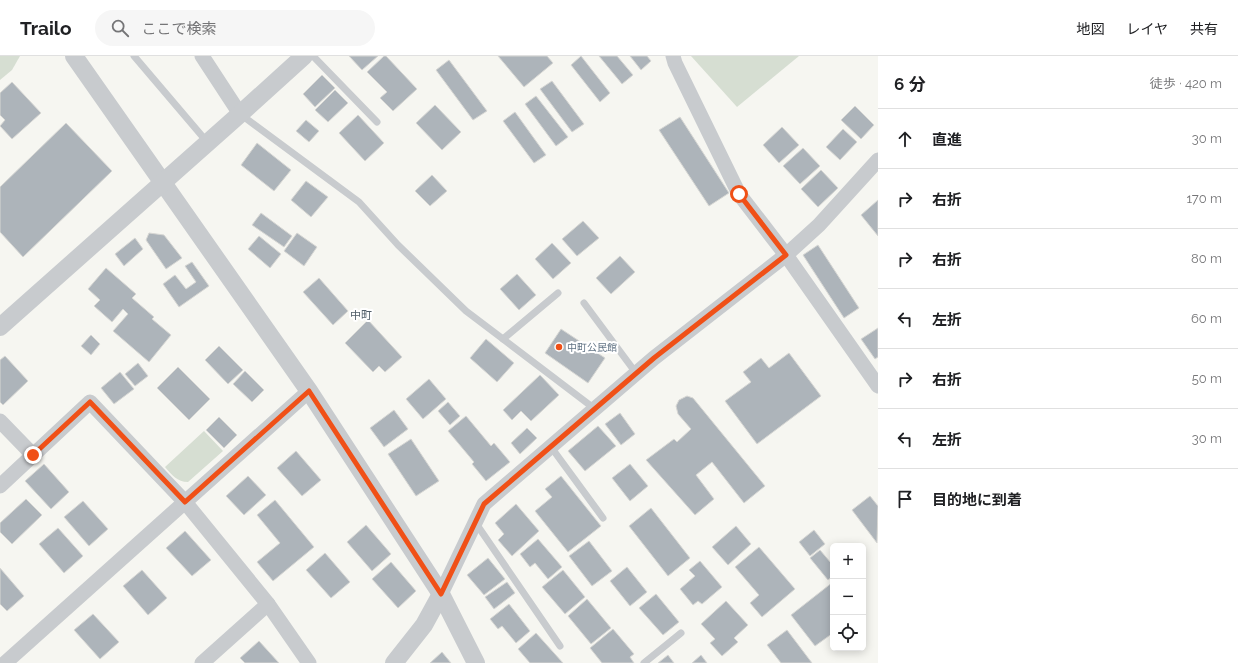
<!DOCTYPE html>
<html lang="ja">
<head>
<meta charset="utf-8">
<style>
	:root { --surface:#fff; --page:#f6f6f6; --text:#202124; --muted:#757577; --line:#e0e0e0 }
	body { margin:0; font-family:Raleway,"Noto Sans JP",sans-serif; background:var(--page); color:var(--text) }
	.controls { position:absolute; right:12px; bottom:12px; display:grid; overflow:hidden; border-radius:6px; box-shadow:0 2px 10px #0003 }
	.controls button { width:36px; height:36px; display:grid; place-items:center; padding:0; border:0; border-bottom:1px solid var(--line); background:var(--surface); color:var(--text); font:20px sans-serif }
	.stop { position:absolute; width:12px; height:12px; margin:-9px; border:3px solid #f05017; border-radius:50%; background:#fff }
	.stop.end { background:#f05017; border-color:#fff; box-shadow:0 1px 4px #0008 }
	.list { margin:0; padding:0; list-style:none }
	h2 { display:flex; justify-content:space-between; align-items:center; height:52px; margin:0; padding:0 16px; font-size:17px }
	h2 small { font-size:13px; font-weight:400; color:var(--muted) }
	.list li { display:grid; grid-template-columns:26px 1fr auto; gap:12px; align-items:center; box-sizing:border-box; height:60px; padding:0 16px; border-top:1px solid var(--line) }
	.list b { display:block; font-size:15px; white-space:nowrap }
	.list em { font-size:13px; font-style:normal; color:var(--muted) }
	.icon { flex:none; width:22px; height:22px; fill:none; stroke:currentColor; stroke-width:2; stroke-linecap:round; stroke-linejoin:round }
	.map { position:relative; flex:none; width:878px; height:607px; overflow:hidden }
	header { display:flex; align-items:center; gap:24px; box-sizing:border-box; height:56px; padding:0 20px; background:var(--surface); border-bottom:1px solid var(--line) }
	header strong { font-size:19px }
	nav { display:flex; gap:22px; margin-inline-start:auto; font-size:14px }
	.search { width:280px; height:36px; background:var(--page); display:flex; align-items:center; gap:10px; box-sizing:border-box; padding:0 14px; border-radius:22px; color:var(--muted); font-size:15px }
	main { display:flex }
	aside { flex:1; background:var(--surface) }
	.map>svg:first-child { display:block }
</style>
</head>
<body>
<header>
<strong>Trailo</strong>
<div class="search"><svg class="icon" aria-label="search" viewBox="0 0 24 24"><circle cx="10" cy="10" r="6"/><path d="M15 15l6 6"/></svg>ここで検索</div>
<nav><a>地図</a><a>レイヤ</a><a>共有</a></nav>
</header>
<main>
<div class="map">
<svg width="878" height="607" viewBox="0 0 878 607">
	<rect width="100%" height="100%" fill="#f6f6f1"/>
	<g fill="#d6ded2">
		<polygon points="0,0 20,0 12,14 0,24"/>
		<polygon points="691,0 799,0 737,51"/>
		<path d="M204 375 223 395 188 426C177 426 172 419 165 411Z"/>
	</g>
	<g fill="#adb4ba" stroke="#d7d7d4">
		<polygon points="349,0 378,0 362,14"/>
		<polygon points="384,0 386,0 417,33 393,55 380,42 387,36 367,16"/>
		<polygon points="498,0 547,0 553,7 524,31"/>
		<polygon points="581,0 610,37 600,46 571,9"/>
		<polygon points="599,0 617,0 633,19 622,28"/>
		<polygon points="630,0 647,0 651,5 641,14"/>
		<polygon points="449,4 487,55 473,64 436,14"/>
		<polygon points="322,19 335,32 315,51 303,38"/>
		<polygon points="552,25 584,68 572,76 540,33"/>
		<polygon points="12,26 41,57 12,83 0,70 5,64 0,59 0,37"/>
		<polygon points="335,34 348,47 328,66 315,54"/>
		<polygon points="536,40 568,81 556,90 525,48"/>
		<polygon points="435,49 461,76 442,94 416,67"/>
		<polygon points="855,50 874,69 861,83 841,64"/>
		<polygon points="515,56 546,99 534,107 503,65"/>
		<polygon points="358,59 384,87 365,105 339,77"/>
		<polygon points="680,61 729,137 709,150 659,74"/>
		<polygon points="306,64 319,75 309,86 296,75"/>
		<polygon points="66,67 112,115 23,201 0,176 0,131"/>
		<polygon points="782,71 799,89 779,107 763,89"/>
		<polygon points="843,73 857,86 840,104 826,91"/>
		<polygon points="257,87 291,114 274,135 241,109"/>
		<polygon points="803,92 820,110 800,128 783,110"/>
		<polygon points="821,114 838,132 818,151 801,133"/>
		<polygon points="432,119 447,135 430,150 415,135"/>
		<polygon points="306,125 328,141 311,161 291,144"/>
		<polygon points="878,144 878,180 861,159"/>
		<polygon points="261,157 292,180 284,191 252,169"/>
		<polygon points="583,165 599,182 577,200 562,183"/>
		<polygon points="149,177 164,179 182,202 166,213 146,184"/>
		<polygon points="297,177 317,191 304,210 284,195"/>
		<polygon points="259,180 281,198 270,212 248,193"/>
		<polygon points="135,182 143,193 124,210 115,198"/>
		<polygon points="552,187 571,207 553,223 535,203"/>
		<polygon points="818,189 859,252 844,262 803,199"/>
		<polygon points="620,200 635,216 611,238 596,222"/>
		<polygon points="192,206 209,230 179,251 163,228 175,219 186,233 196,226 185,210"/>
		<polygon points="106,212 136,238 132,242 154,261 152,263 171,279 149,306 113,275 128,258 123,253 112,266 94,250 100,244 88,233"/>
		<polygon points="517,218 536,239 519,254 500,233"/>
		<polygon points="319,222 348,255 333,269 303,236"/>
		<polygon points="368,264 402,301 385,316 379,310 373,316 345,287"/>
		<polygon points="878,272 878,301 875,303 861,283"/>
		<polygon points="561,273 605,302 588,327 545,297"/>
		<polygon points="91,279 100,288 91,299 81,290"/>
		<polygon points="486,283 514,307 497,326 470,302"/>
		<polygon points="219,290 243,314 228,328 205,304"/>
		<polygon points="789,297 821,340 757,388 725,345 751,326 743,316 761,302 769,312"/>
		<polygon points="5,300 28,325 3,349 0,346 0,304"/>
		<polygon points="138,307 148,320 135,330 125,318"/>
		<polygon points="178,311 210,343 189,364 157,332"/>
		<polygon points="245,315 264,334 252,346 233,328"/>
		<polygon points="120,316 134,333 114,348 101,332"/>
		<polygon points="540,319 559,339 531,365 521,355 512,364 503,354"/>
		<polygon points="429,323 446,343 423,363 406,343"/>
		<polygon points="687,340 693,342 765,430 744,447 712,406 696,419 714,443 695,459 646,404 674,383 677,386 691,373 678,358 676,350 679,344"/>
		<polygon points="448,346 460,360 450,369 438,355"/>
		<polygon points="394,354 408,373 384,391 370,372"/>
		<polygon points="620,357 635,378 621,389 605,368"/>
		<polygon points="466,360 491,390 494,387 510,406 486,425 472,408 474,406 448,375"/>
		<polygon points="219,361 237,379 224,392 206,374"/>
		<polygon points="598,370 616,390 585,415 568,395"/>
		<polygon points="527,372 537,382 520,398 511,387"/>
		<polygon points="411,383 439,425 416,440 388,398"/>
		<polygon points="296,395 321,424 302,440 277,412"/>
		<polygon points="44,408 69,436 51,453 25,425"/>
		<polygon points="630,408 648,430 630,445 612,422"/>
		<polygon points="248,420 266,439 244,459 226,440"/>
		<polygon points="561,420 601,470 568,496 535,455 552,441 545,433"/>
		<polygon points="870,440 878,450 877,487 852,454"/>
		<polygon points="26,443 42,459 12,488 0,476 0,467"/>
		<polygon points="275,444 314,491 273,525 257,506 280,487 257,459"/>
		<polygon points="83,445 108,473 89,490 64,461"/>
		<polygon points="516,448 539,475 512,500 498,484 504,478 495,467"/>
		<polygon points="651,452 690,502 668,520 629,470"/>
		<polygon points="366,469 391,498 372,515 347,486"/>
		<polygon points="736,470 751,488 728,509 712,491"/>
		<polygon points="58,472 83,500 64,517 39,488"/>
		<polygon points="814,474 825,488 810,500 799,486"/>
		<polygon points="185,475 211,504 192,520 166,492"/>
		<polygon points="538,483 562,511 548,523 535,507 530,511 520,498"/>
		<polygon points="589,485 612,515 592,530 569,500"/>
		<polygon points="759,491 795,533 762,561 750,547 759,539 735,511"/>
		<polygon points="820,494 831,507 833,505 833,520 828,524 810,502"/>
		<polygon points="325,497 350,526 331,542 306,514"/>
		<polygon points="488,502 505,523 484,539 467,519"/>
		<polygon points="700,505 722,531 702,548 698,545 693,549 680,533 695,520 689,514"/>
		<polygon points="391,506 416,535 398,552 372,523"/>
		<polygon points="627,511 647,536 630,550 610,525"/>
		<polygon points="0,512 24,540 7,555 0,548"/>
		<polygon points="142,514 167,542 148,559 123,530"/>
		<polygon points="563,514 585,541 565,558 542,531"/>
		<polygon points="507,526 515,537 494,553 485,541"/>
		<polygon points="833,526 833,577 815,590 791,559"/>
		<polygon points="656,538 679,566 663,579 639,552"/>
		<polygon points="587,543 611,572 591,588 568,560"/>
		<polygon points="726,545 748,569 734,582 738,586 722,600 710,587 715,583 701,568"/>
		<polygon points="509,548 530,575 516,587 502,570 498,573 490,563"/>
		<polygon points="93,558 119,586 100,603 74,574"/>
		<polygon points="613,573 634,598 630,601 634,607 602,607 590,592"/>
		<polygon points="787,574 812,607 781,607 767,589"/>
		<polygon points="536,577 563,607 530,607 518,593"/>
		<polygon points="259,585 279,607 245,607 240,602"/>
		<polygon points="442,596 451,607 430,607"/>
		<polygon points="668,599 674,607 658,607"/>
		<polygon points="701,599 707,607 692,607"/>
	</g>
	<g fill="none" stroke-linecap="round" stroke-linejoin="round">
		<g stroke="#c8cbce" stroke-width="7">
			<polyline points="134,0 208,87"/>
			<polyline points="313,0 377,66"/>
			<polyline points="240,58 359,146 398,189 466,255 503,283"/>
			<polyline points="558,237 503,283 595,353"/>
			<polyline points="584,247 636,317"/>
			<polyline points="551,391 603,462"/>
			<polyline points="475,466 560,590"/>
			<polyline points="644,607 681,577"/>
		</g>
		<g stroke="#c8cbce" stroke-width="15">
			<polyline points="202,0 240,58"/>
			<polyline points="673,0 675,7 739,138 786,199 878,330"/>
			<polyline points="0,365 33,399"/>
			<polyline points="0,430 90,346 185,446 268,548 309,607"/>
			<polyline points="441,538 484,448 654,302 786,199 819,169 878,104"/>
			<polyline points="5,607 309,335"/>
			<polyline points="202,607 268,548"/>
		</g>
		<g stroke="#c8cbce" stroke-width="18">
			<polyline points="74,0 309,335 441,538 476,607"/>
			<polyline points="0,271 240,58 304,0"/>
			<polyline points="394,607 424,569 441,538"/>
		</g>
	</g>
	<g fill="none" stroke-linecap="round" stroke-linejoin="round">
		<polyline stroke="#f05017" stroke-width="5" points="33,399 90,346 185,446 309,335 441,538 484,448 654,302 786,199 739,138"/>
	</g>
	<circle fill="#f05017" stroke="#fff" stroke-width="1.5" cx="559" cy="291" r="4"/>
	<g text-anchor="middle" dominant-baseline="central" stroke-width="4" stroke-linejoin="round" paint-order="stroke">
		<g font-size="10" fill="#627485" stroke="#fff" text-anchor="start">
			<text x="567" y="291">中町公民館</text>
		</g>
		<g font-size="11" fill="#515e69" stroke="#fff">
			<text x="361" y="259">中町</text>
		</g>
	</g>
</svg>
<div class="controls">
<button>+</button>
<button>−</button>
<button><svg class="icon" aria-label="locate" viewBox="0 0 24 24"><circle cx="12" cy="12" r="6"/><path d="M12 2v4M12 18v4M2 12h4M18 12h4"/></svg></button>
</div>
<div class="stop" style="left:739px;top:138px"></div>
<div class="stop end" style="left:33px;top:399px"></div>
</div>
<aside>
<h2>6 分<small>徒歩 · 420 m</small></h2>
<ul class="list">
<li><svg class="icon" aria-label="ahead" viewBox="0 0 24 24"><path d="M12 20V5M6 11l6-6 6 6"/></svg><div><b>直進</b></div><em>30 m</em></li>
<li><svg class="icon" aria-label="right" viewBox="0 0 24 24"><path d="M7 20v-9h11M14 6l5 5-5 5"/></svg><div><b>右折</b></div><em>170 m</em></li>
<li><svg class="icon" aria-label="right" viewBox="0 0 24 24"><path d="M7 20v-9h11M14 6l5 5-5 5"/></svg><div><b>右折</b></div><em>80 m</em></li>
<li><svg class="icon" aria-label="left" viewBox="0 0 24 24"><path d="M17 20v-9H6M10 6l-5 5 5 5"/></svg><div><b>左折</b></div><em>60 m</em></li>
<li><svg class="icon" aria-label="right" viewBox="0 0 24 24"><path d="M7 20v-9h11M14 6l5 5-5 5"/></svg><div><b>右折</b></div><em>50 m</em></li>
<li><svg class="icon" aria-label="left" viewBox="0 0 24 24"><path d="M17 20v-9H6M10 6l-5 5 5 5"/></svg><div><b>左折</b></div><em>30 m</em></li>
<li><svg class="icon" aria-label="arrive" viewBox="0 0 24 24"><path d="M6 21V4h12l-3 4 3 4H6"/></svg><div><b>目的地に到着</b></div></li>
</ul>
</aside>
</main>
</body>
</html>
